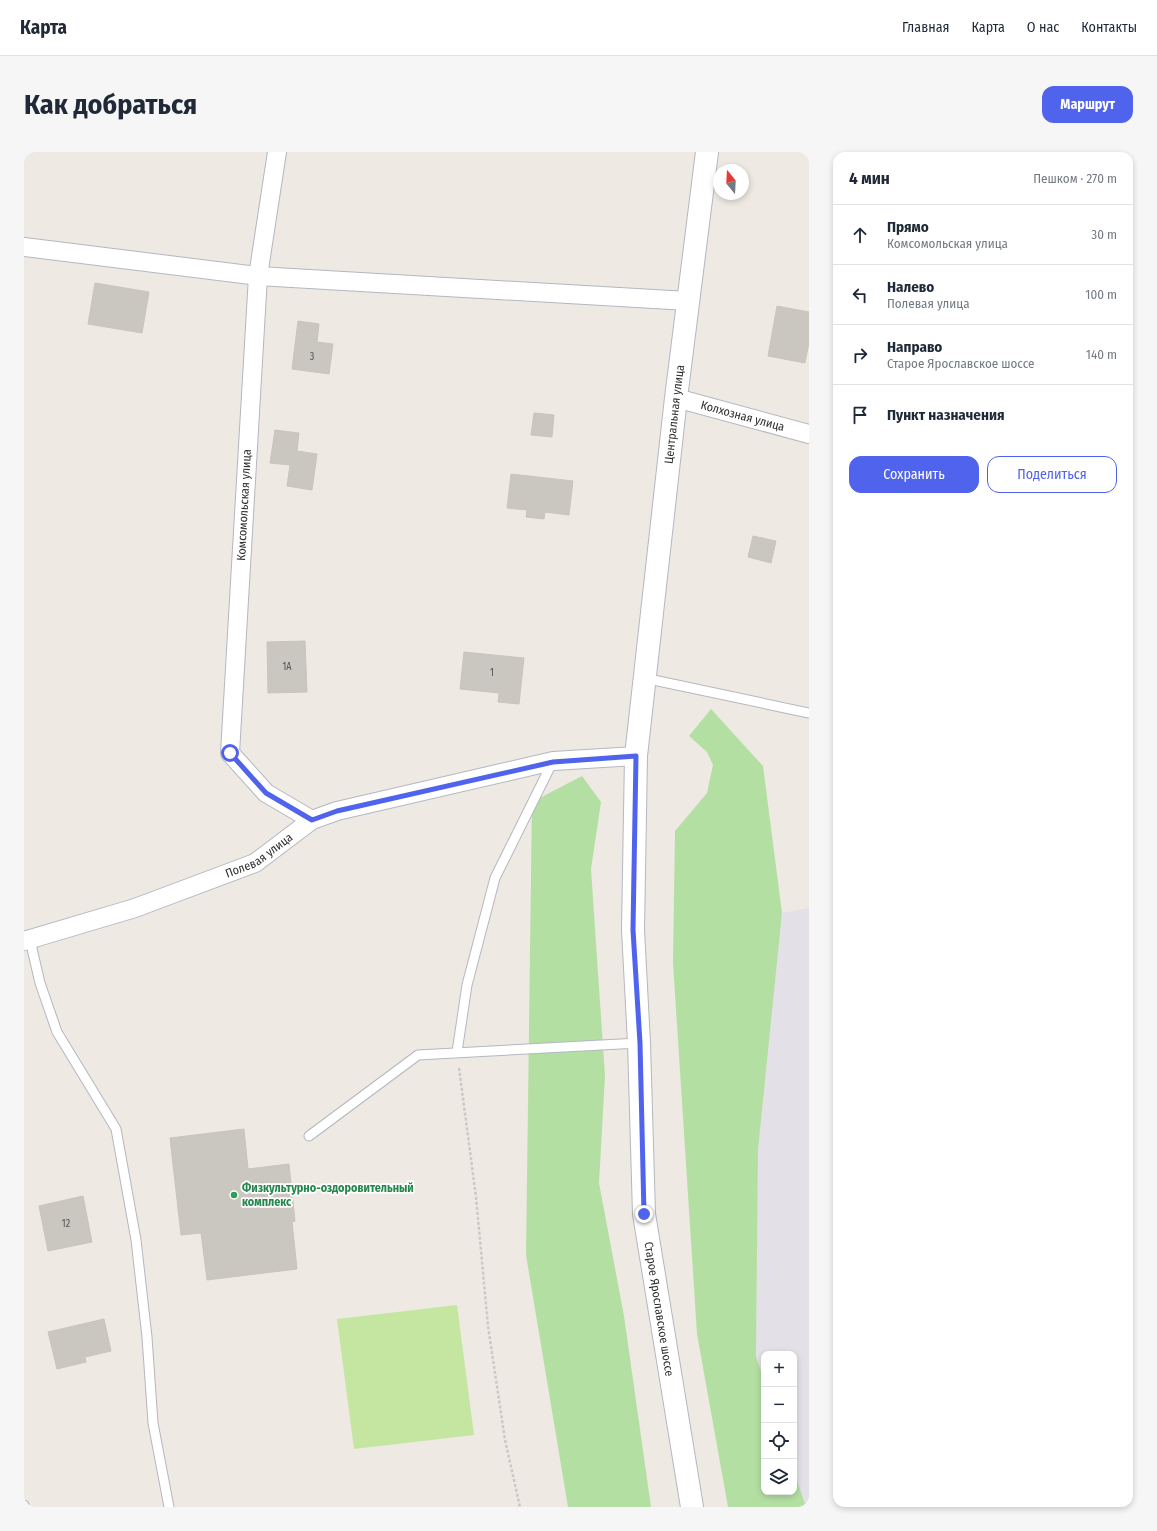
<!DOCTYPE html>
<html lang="ru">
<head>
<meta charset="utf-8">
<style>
	:root { --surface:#fff; --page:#f6f6f7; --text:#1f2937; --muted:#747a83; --line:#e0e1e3; --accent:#5063ed }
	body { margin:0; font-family:"Fira Sans Condensed",sans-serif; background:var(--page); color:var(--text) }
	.controls { position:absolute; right:12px; bottom:12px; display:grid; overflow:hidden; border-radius:8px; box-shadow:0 2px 6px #0003 }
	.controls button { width:36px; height:36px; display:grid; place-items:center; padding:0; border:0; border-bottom:1px solid var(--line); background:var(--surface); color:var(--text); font:20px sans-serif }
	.compass { position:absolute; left:689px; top:12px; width:36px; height:36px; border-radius:50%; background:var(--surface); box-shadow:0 2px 6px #0003; rotate:342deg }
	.stop { position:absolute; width:12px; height:12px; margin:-9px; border:3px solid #5063ed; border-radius:50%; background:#fff }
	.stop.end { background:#5063ed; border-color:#fff; box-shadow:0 1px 4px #0008 }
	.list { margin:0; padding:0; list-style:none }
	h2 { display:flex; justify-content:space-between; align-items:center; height:52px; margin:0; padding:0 16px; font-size:17px }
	h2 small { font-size:13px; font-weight:400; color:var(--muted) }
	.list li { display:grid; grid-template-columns:26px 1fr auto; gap:12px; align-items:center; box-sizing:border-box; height:60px; padding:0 16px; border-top:1px solid var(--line) }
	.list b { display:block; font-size:15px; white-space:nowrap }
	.list p { margin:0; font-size:13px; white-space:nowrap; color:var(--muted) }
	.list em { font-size:13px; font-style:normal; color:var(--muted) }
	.actions { display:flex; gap:8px; padding:12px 16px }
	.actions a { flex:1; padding:9px 0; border:1px solid var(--accent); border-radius:12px; text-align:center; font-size:14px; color:var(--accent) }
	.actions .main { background:var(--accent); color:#fff }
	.icon { flex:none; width:22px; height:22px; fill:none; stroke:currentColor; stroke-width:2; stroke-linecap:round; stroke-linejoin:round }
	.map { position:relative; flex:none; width:785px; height:1355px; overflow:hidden; border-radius:12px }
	header { display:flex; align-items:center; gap:24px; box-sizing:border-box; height:56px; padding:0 20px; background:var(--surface); border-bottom:1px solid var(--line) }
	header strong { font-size:19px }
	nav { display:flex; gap:22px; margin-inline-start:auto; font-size:14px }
	.intro { display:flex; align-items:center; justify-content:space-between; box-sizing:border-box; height:96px; padding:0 24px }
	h1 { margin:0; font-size:28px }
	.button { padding:10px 18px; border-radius:12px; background:var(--accent); color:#fff; font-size:14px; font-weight:700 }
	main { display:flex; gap:24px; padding:0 24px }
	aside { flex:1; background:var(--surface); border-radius:12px; box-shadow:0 2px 6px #0003 }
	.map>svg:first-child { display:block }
</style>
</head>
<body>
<header>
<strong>Карта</strong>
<nav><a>Главная</a><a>Карта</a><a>О нас</a><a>Контакты</a></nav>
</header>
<div class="intro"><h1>Как добраться</h1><a class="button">Маршрут</a></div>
<main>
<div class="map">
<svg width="785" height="1355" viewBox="0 0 785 1355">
	<rect width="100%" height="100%" fill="#eee9e2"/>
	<polygon fill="#e3e1e7" points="785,756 785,1355 782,1355 770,1319 770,1202 740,1202 740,1228 732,1206 734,998 758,761"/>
	<g fill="#b4dfa3">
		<polygon points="687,557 739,614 758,761 734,998 732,1205 740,1228 740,1340 770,1340 770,1319 782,1355 704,1355 673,1182 649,811 651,679 683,641 689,613 683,600 665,584"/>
		<polygon points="558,624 577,650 567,717 581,924 575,1031 600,1164 627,1355 544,1355 502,1103 508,650"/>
	</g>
	<polygon fill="#c4e6a0" points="433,1153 450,1283 330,1297 313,1167"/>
	<g fill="#cac7c0" stroke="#cac5bb">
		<polygon points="71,131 125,140 118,181 64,172"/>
		<polygon points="753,154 785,160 785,190 781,211 744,204"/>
		<polygon points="274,169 295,172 293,190 309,192 305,222 268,217"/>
		<polygon points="510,261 530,263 528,285 507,283"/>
		<polygon points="251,278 275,281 273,299 293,302 288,338 263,334 266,313 246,311"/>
		<polygon points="487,322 549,329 545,363 521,360 520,367 502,365 503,358 483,356"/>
		<polygon points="729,384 752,389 747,411 724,405"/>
		<polygon points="281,489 283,540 244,541 243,490"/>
		<polygon points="440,500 500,506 495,552 474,550 475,541 436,537"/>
		<polygon points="220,977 224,1017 265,1012 271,1069 268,1070 273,1117 183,1128 177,1081 157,1083 146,986"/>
		<polygon points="59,1044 68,1090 24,1099 15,1054"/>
		<polygon points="80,1167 87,1199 61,1205 62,1210 33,1217 24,1180"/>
	</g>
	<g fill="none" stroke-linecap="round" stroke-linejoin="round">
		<defs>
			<g id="service">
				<polyline points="620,526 785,561"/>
				<polyline points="6,788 16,831 33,880 92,977 112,1088 123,1185 129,1271 145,1355"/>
				<polyline points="433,900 443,833 471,726 529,609"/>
				<polyline points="285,984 394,903 615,891"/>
				<polyline points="0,1353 0,1355"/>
			</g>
			<g id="minor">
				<polyline points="253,0 234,124 206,601 242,641 288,668"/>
				<polyline points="0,95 234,124 664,149"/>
				<path id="s1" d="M652 246 785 282"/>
				<path id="s2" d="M0 789 111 756 231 711 288 668 313 659 529 609 612 604"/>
			</g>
			<g id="secondary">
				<path id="s3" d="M668 1355 620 1062 615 891 609 778 612 604 652 246 683 0"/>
			</g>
		</defs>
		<use href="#service" stroke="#b5b7c0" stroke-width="11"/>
		<use href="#minor" stroke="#b5b7c0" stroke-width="20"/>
		<use href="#secondary" stroke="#b5b7c0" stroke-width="24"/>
		<polyline stroke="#c9c9c9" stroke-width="2.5" stroke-dasharray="3 2" stroke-linecap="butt" points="435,916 452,1045 464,1174 481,1288 496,1355"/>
		<use href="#service" stroke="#fff" stroke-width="9"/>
		<use href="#minor" stroke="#fff" stroke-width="18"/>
		<use href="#secondary" stroke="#fff" stroke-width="22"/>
	</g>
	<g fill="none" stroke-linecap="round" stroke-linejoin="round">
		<polyline stroke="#5063ed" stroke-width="5" points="206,601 242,641 288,668 313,659 529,610 612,604 609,778 616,891 620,1062"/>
	</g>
	<circle fill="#2e9e5b" stroke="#fff" stroke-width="1.5" cx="210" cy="1043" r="4"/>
	<g text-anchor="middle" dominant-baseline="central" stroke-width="3.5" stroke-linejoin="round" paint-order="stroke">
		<g font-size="10" fill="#555452">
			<text x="288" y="205">3</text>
			<text x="263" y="515">1А</text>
			<text x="468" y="521">1</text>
			<text x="42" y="1072">12</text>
		</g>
		<g font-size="12" fill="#2e2e2e" stroke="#fff">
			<text stroke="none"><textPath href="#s3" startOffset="1099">Центральная улица</textPath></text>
			<text stroke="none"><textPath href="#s1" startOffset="69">Колхозная улица</textPath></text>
			<text transform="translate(220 353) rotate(-87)">Комсомольская улица</text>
			<text stroke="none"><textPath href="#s2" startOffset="251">Полевая улица</textPath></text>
			<text transform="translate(635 1157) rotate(81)">Старое Ярославское шоссе</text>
		</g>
		<g font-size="12" font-weight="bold" fill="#27864d" stroke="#fff" text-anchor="start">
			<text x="218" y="1036">Физкультурно-оздоровительный<tspan x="218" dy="14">комплекс</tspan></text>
		</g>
	</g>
</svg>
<div class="controls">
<button>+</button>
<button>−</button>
<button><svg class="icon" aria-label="locate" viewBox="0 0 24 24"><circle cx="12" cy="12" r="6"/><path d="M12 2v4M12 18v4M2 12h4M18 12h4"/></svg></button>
<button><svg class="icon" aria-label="layers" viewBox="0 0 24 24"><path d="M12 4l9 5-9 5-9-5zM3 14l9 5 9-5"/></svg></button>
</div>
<svg class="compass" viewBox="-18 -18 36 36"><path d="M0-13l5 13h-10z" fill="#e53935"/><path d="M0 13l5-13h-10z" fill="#747a83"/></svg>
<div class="stop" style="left:206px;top:601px"></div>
<div class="stop end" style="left:620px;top:1062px"></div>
</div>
<aside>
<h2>4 мин<small>Пешком · 270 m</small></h2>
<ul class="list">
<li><svg class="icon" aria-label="ahead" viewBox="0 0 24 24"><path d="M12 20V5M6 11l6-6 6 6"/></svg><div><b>Прямо</b><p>Комсомольская улица</p></div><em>30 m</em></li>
<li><svg class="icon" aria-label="left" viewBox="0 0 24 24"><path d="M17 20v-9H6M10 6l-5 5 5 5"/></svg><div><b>Налево</b><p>Полевая улица</p></div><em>100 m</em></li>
<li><svg class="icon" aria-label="right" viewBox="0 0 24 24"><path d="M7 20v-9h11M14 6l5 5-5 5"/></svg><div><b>Направо</b><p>Старое Ярославское шоссе</p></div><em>140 m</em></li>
<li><svg class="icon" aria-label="arrive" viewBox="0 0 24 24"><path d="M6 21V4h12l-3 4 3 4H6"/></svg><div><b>Пункт назначения</b></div></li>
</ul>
<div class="actions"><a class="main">Сохранить</a><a>Поделиться</a></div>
</aside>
</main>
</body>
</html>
